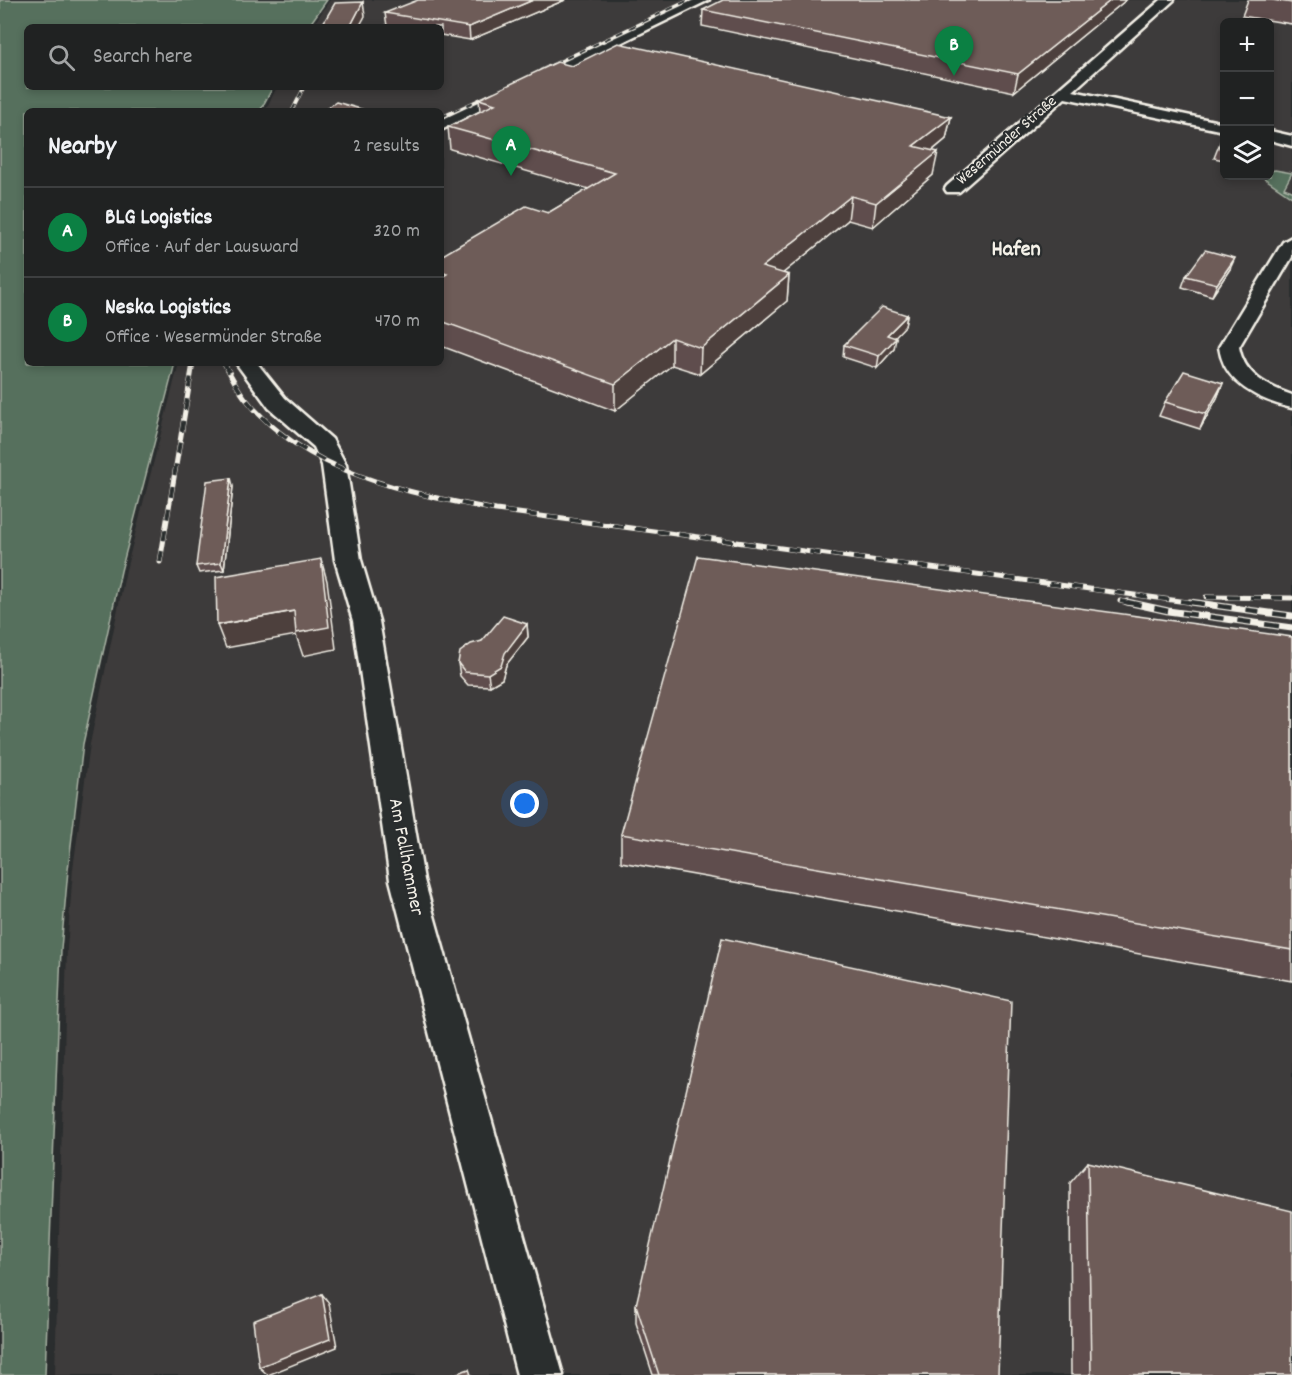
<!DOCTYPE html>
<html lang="en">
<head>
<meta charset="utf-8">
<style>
	:root { --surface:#202222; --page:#282a2a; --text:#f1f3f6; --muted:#a2a4a5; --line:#3d3f40; --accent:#0b8043 }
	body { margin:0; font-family:Dekko,sans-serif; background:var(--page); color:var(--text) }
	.controls { position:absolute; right:18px; top:18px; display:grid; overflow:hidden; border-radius:9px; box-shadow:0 3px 9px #0003 }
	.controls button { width:54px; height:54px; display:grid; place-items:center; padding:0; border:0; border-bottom:2px solid var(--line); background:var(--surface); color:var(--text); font:30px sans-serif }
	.you { position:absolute; left:525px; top:804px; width:21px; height:21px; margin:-15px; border:4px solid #fff; border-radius:50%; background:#1a73e8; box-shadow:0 0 0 9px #1a73e833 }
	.badge { display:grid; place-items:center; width:39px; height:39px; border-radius:50%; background:var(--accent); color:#fff; font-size:20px; font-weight:700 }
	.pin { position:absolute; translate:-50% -50px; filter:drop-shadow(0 2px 3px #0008) }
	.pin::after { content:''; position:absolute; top:32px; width:21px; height:18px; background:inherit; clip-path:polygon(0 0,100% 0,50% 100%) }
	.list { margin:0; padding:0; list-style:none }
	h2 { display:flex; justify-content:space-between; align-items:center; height:78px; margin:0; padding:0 24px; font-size:26px }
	h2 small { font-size:20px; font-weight:400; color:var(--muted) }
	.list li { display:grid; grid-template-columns:39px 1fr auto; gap:18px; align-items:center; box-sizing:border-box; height:90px; padding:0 24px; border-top:2px solid var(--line) }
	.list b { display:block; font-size:22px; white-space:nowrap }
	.list p { margin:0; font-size:20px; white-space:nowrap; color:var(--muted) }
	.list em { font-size:20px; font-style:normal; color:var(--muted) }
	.icon { flex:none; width:33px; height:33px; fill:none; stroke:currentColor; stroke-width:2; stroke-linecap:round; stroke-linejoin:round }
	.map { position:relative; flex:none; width:1292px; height:1375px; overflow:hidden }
	.search { position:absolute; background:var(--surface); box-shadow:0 3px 9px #0003; left:24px; top:24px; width:420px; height:66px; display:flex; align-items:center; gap:15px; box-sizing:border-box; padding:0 21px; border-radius:9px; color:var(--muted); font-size:22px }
	.panel { position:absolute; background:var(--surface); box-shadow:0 3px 9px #0003; left:24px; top:108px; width:420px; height:258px; border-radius:9px }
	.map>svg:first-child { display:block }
</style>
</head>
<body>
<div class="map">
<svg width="1292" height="1375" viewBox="0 0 1292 1375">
	<rect width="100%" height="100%" fill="#2a2d2e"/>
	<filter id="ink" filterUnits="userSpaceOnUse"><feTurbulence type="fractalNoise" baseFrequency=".0167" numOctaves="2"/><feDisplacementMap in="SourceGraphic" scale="12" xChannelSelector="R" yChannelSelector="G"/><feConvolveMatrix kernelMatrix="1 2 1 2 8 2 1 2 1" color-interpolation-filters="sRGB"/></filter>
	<g filter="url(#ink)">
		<path fill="#3e3b3b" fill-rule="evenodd" d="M330 0H1292V1375H55L67 949 73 869 90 744 126 570 179 363H441V111H265L277 87H441V27H312ZM1224 22H1270V176H1224Z"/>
		<g fill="#57705d" stroke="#a6b0a2" stroke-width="1.5">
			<polygon points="0,0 327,0 308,27 27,27 27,87 273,87 260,111 27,111 27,363 175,363 121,571 83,744 68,870 61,949 45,1375 0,1375"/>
			<polygon points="1275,170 1292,173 1284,188 1292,191 1292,197 1261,176 1270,176 1270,171"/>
		</g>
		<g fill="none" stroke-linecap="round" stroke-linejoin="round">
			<defs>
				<g id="minor">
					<polygon points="694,0 709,0 441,130 441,120"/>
					<polygon points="1161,0 1174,0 1073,91 1224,123 1224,131 1065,98 959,192 947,192 945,189 947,186"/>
					<polygon points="1270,131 1292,136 1292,146 1270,140"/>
					<path d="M1292 237V257L1239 347C1244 375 1267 386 1292 395V408C1259 400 1224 384 1219 347L1283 242Z"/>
					<polygon points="236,363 257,363 285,398 332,439 346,465 361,560 379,621 424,880 563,1375 517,1375 390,880 353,621 335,560 322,465 314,447 269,408"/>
				</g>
			</defs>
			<use href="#minor" stroke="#f4f1e8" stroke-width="5"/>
			<use href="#minor" fill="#2a2d2e" fill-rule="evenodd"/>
			<defs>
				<g id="rail-far2">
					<polyline points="541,70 689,0"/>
					<polyline points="292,111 304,87"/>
					<polyline points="441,117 493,93"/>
				</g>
				<g id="rail-far1">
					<path d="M224 363C231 375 237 388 245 398 304 473 408 493 496 510L1202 604"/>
					<polyline points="160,562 193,363"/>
					<polyline points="1206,597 1292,598"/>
					<polyline points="1120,601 1134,604"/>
				</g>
				<g id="rail">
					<polyline points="1127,602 1168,611 1292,628"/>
					<polyline points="1190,602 1292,616"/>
				</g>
			</defs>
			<use href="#rail-far2" stroke="#f4f1e8" stroke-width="3"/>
			<use href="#rail-far1" stroke="#f4f1e8" stroke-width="5"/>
			<use href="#rail" stroke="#f4f1e8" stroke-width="7"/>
			<use href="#rail-far2" stroke="#2a2d2e" stroke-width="2" stroke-dasharray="7" stroke-linecap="butt"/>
			<use href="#rail-far1" stroke="#2a2d2e" stroke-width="4" stroke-dasharray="11" stroke-linecap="butt"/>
			<use href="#rail" stroke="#2a2d2e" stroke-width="4.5" stroke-dasharray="14" stroke-linecap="butt"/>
		</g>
		<g fill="#5f4e4d" stroke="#f4f1e8" stroke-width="1.5">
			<polygon points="565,0 470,40 441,35 441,27 387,26 385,13"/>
			<polygon points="1126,0 1014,92 702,26 703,10"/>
			<polygon points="1248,0 1292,0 1292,24 1242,16"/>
			<polygon points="572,66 951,117 946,139 932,151 933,175 873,227 848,220 783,273 789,275 787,301 700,374 672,365 615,411 441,346 441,256 548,213 589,189 450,149 448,127 480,111 479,99"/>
			<polygon points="1224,135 1224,160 1214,158 1221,140"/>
			<polygon points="1230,269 1212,296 1182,287 1186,276"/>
			<polygon points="907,315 905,326 894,337 894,349 877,368 843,357 844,345"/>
			<polygon points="1223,383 1217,398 1200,429 1159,416 1165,402"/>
			<polygon points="233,486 224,570 199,573 196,566"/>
			<polygon points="527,624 528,637 506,665 502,679 490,686 468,685 460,676 458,663 482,641"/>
			<polygon points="1292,637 1292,981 621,862 621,834"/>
			<polygon points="1088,1162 1292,1375 1071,1375 1070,1183"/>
			<polygon points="636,1305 998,1375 653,1375 636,1323"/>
		</g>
		<g fill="#4d403e" stroke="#f4f1e8" stroke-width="1.5">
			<polygon points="533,0 565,0 470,40 469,27"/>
			<polygon points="1111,0 1126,0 1014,92 1018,74"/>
			<polygon points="363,2 365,16 359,27 350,27"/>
			<polygon points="951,117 946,139 910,169 913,146"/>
			<polygon points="938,152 933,175 873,227 876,203"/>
			<polygon points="851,196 848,220 760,292 762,267"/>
			<polygon points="1235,258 1230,269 1212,296 1217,284"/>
			<polygon points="789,275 787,301 700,374 701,348"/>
			<polygon points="907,315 905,326 885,347 887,335"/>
			<polygon points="672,338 672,365 615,411 615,384"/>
			<polygon points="896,338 894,349 877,368 879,356"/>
			<polygon points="1223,383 1217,398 1200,429 1206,414"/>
			<polygon points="231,478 233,486 224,570 221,563"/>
			<polygon points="321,559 327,581 336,649 303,656 296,635 226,648 217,625 294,611"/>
			<polygon points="527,624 528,637 506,665 502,679 490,686 488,674"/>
			<polygon points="322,1294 329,1303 337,1347 268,1375 259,1367"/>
		</g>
		<g fill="#6e5b59" stroke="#f4f1e8" stroke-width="1.5">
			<polygon points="418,0 533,0 469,27 385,13"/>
			<polygon points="723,0 1111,0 1018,74 703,10"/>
			<polygon points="1272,0 1292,0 1292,3"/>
			<polygon points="363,2 350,27 330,27 322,25 335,3"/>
			<polygon points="618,43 951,117 913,146 938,152 876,203 851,196 762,267 789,275 701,348 672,338 615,384 441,321 441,278 447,274 441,272 441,256 526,206 548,213 615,173 448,127 495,104 479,99 557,62 572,66"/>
			<polygon points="336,102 368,111 323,111"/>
			<polygon points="1224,135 1224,140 1221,140"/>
			<polygon points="1205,250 1235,258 1217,284 1186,276"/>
			<polygon points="882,307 907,315 887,335 896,338 879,356 844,345"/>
			<polygon points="1184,371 1223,383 1206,414 1165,402"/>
			<polygon points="231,478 221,563 196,566 207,481"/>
			<polygon points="698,556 1292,637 1292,950 621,834"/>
			<polygon points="321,559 329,627 296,633 294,611 217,625 216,577"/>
			<polygon points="503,616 527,624 505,653 501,666 488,674 465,672 458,663 460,652 471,644 482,641"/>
			<polygon points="722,938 1011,1001 998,1375 659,1375 636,1305"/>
			<polygon points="1088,1162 1292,1211 1292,1375 1091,1375"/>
			<polygon points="322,1294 330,1339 259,1367 253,1321"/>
			<polygon points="469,1369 471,1375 452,1375"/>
		</g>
	</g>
	<g text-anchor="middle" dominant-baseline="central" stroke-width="4.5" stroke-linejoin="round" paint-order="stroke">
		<g font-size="16" fill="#f4f1e8" stroke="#2a2d2e">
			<text transform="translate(1007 141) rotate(-41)">Wesermünder Straße</text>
		</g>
		<g font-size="20" fill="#f4f1e8" stroke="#2a2d2e">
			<text transform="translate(405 857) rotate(79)">Am Fallhammer</text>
		</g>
		<g font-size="22" font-weight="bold" fill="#f4f1e8" stroke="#2a2d2e">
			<text x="1016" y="250">Hafen</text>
		</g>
	</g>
</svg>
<div class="controls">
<button>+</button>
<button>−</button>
<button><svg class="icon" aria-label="layers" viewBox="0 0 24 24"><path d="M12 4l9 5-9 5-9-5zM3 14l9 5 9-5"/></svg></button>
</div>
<div class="you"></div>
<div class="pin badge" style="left:511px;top:176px">A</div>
<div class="pin badge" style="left:954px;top:76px">B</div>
<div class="search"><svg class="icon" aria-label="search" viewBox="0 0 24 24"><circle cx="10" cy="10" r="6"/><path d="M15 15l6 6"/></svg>Search here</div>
<section class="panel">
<h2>Nearby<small>2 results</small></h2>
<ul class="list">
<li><span class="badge">A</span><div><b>BLG Logistics</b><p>Office · Auf der Lausward</p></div><em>320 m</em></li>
<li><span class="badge">B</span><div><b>Neska Logistics</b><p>Office · Wesermünder Straße</p></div><em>470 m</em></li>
</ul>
</section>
</div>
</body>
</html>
